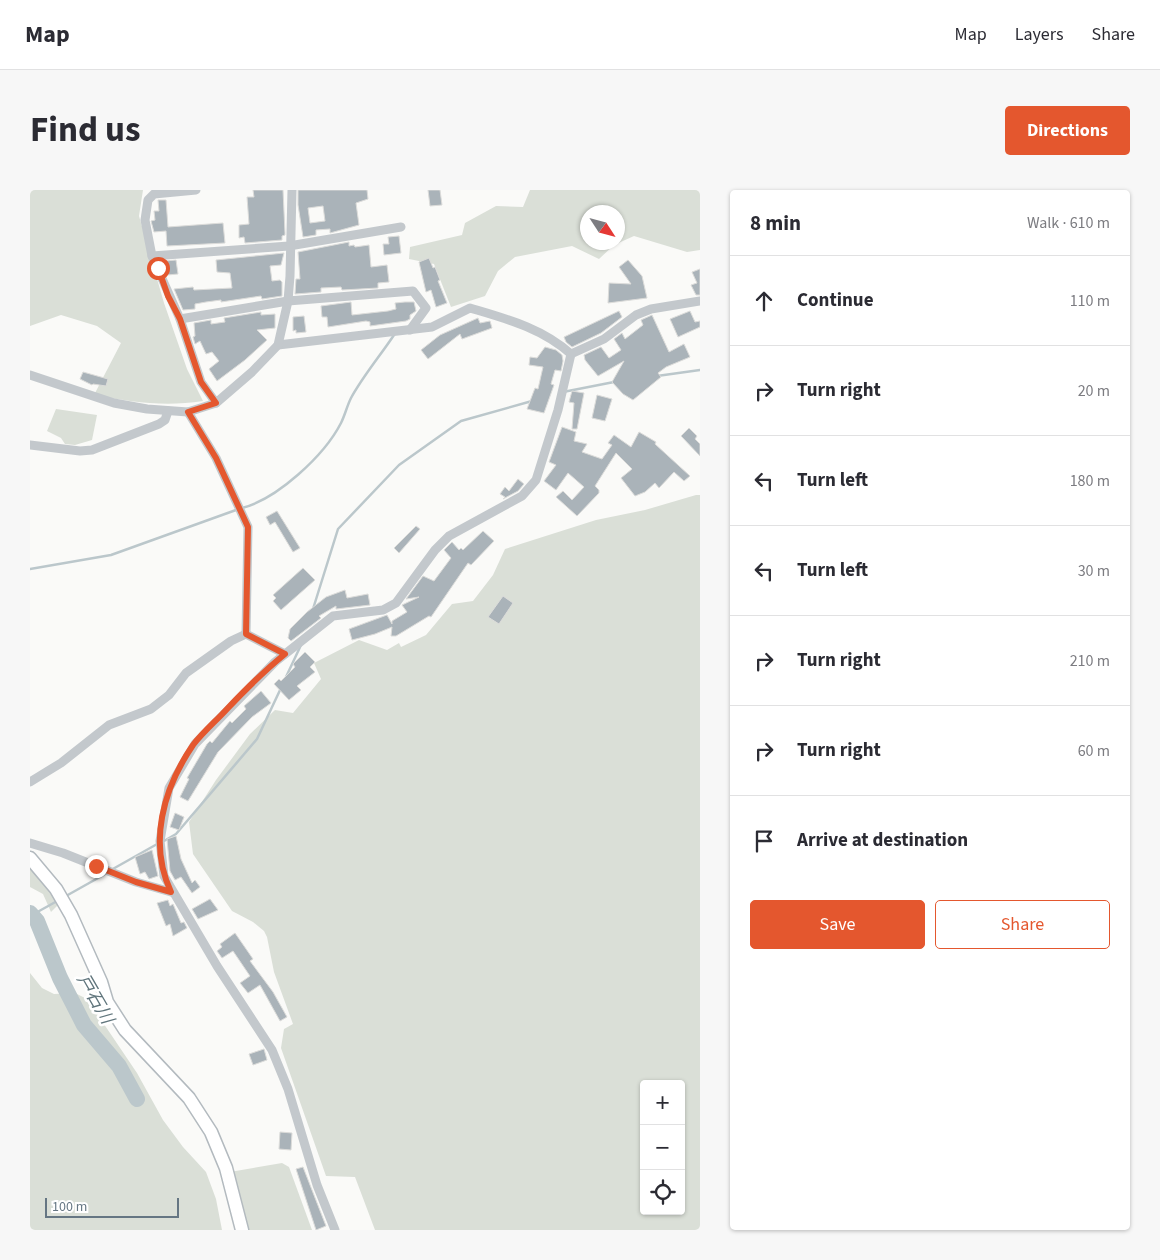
<!DOCTYPE html>
<html lang="en">
<head>
<meta charset="utf-8">
<style>
	:root { --surface:#fff; --page:#f7f7f7; --text:#2b2b33; --muted:#7c7c81; --line:#e1e1e2; --accent:#e4572e }
	body { margin:0; font-family:"Source Sans 3","Noto Sans JP",sans-serif; background:var(--page); color:var(--text) }
	.controls { position:absolute; right:15px; bottom:15px; display:grid; overflow:hidden; border-radius:5px; box-shadow:0 1px 4px #0004 }
	.controls button { width:45px; height:45px; display:grid; place-items:center; padding:0; border:0; border-bottom:1px solid var(--line); background:var(--surface); color:var(--text); font:25px sans-serif }
	.compass { position:absolute; left:550px; top:15px; width:45px; height:45px; border-radius:50%; background:var(--surface); box-shadow:0 1px 4px #0004; rotate:126deg }
	.scale { position:absolute; left:15px; bottom:12px; width:134px; box-sizing:border-box; padding-left:5px; border:2px solid #657683; border-top:0; font-size:14px; line-height:18px; white-space:nowrap; color:#657683; -webkit-text-stroke:4px #fff; paint-order:stroke }
	.stop { position:absolute; width:15px; height:15px; margin:-11px; border:4px solid #e4572e; border-radius:50%; background:#fff }
	.stop.end { background:#e4572e; border-color:#fff; box-shadow:0 1px 5px #0008 }
	.list { margin:0; padding:0; list-style:none }
	h2 { display:flex; justify-content:space-between; align-items:center; height:65px; margin:0; padding:0 20px; font-size:21px }
	h2 small { font-size:16px; font-weight:400; color:var(--muted) }
	.list li { display:grid; grid-template-columns:32px 1fr auto; gap:15px; align-items:center; box-sizing:border-box; height:90px; padding:0 20px; border-top:1px solid var(--line) }
	.list b { display:block; font-size:19px; white-space:nowrap }
	.list em { font-size:16px; font-style:normal; color:var(--muted) }
	.actions { display:flex; gap:10px; padding:15px 20px }
	.actions a { flex:1; padding:11px 0; border:1px solid var(--accent); border-radius:5px; text-align:center; font-size:18px; color:var(--accent) }
	.actions .main { background:var(--accent); color:#fff }
	.icon { flex:none; width:28px; height:28px; fill:none; stroke:currentColor; stroke-width:2; stroke-linecap:round; stroke-linejoin:round }
	.map { position:relative; flex:none; width:670px; height:1040px; overflow:hidden; border-radius:5px }
	header { display:flex; align-items:center; gap:30px; box-sizing:border-box; height:70px; padding:0 25px; background:var(--surface); border-bottom:1px solid var(--line) }
	header strong { font-size:24px }
	nav { display:flex; gap:28px; margin-inline-start:auto; font-size:18px }
	.intro { display:flex; align-items:center; justify-content:space-between; box-sizing:border-box; height:120px; padding:0 30px }
	h1 { margin:0; font-size:35px }
	.button { padding:12px 22px; border-radius:5px; background:var(--accent); color:#fff; font-size:18px; font-weight:700 }
	main { display:flex; gap:30px; padding:0 30px }
	aside { flex:1; background:var(--surface); border-radius:5px; box-shadow:0 1px 4px #0004 }
	.map>svg:first-child { display:block }
</style>
</head>
<body>
<header>
<strong>Map</strong>
<nav><a>Map</a><a>Layers</a><a>Share</a></nav>
</header>
<div class="intro"><h1>Find us</h1><a class="button">Directions</a></div>
<main>
<div class="map">
<svg width="670" height="1040" viewBox="0 0 670 1040">
	<rect width="100%" height="100%" fill="#fafaf8"/>
	<g fill="#dadfd7" fill-rule="evenodd">
		<path d="M0 0H113L109 26 134 113 157 179 173 211C134 217 102 212 64 205L91 153 67 136 31 125 0 136Z"/>
		<path d="M500 0H670V60L657 62 604 46 584 55 569 69 542 56 485 67 468 81 455 106 421 117 404 74 379 69 380 57 432 45 435 33 466 16 493 17ZM558 22H588V52H558Z"/>
		<polygon points="26,219 67,225 62,250 45,255 35,254 31,248 17,241"/>
		<path d="M666 305H670V1040H345L325 987 296 986 251 858 254 839 263 834 244 782 237 747 234 741 223 732 202 721 163 664 159 632 186 590 220 544 245 520 263 523 291 489 284 473 329 450 357 460 369 453 371 457 396 445 422 414 443 411 463 385 475 359 566 330 615 320ZM614 894H651V1021H614Z"/>
		<polygon points="0,676 19,695 29,714 21,722 13,704 0,697"/>
		<polygon points="0,783 12,798 24,804 45,803 57,809 107,883 133,930 153,957 176,982 186,1009 192,1040 0,1040"/>
		<polygon points="252,973 259,977 282,1040 214,1040 200,982"/>
	</g>
	<g fill="none" stroke-linecap="round" stroke-linejoin="round">
		<g stroke="#bbc7cb" stroke-width="2.5">
			<polyline points="627,186 670,180"/>
			<polyline points="533,202 584,192"/>
			<path d="M212 318C247 309 294 266 311 233 315 225 317 216 321 208 333 186 350 166 364 145"/>
			<polyline points="0,379 81,365 206,320"/>
			<polyline points="283,419 308,339 369,275 431,231 502,211"/>
			<polyline points="256,487 271,455"/>
			<polyline points="134,651 146,644 227,549 251,498"/>
			<polyline points="81,680 129,653"/>
			<polyline points="36,706 77,683"/>
			<polyline points="2,725 29,710"/>
		</g>
		<polyline stroke="#bbc7cb" stroke-width="16" points="0,723 7,731 30,788 54,835 89,876 107,909"/>
	</g>
	<g fill="#aab3b9" stroke="#dcdcda" fill-rule="evenodd">
		<polygon points="223,0 253,0 255,43 255,45 252,46 252,50 215,53 214,47 209,48 209,35 219,34 217,7 224,7"/>
		<path d="M268 0H337L338 9 326 13 329 35 300 43V39L286 40V45L273 47 268 15ZM293 16 295 31 280 33 278 18Z"/>
		<polygon points="398,0 410,0 412,15 400,16"/>
		<polygon points="128,10 136,10 138,37 193,33 195,53 137,56 136,41 124,42 121,31 125,30 124,21 129,21"/>
		<polygon points="369,46 371,63 354,65 353,54 359,54 358,47"/>
		<polygon points="319,52 319,56 324,55 325,57 339,55 341,77 357,75 359,92 348,93 348,98 312,100 311,97 291,98 291,102 265,104 266,89 270,89 268,62"/>
		<polygon points="254,63 251,75 240,76 242,91 250,90 252,92 252,106 232,109 231,106 191,112 191,110 176,112 165,114 165,119 153,120 144,99 163,97 164,100 202,98 200,83 187,82 186,70"/>
		<polygon points="399,68 403,78 405,77 410,90 408,91 417,113 406,117 401,100 396,102 389,72"/>
		<polygon points="146,70 148,84 137,85 135,71"/>
		<polygon points="598,70 612,86 617,108 578,113 579,93 601,94 589,77"/>
		<polygon points="670,79 670,105 666,105 661,95 667,93 662,82"/>
		<polygon points="321,112 322,125 358,121 366,119 365,113 375,112 384,112 386,121 380,125 380,129 376,131 340,136 340,132 336,131 298,137 297,127 292,127 291,116"/>
		<polygon points="589,121 592,127 571,143 542,157 536,152 534,147"/>
		<polygon points="660,121 665,132 670,131 670,137 648,147 640,129"/>
		<polygon points="231,122 231,125 245,124 245,138 227,140 237,150 215,170 187,191 179,179 189,171 182,162 176,164 170,151 165,154 163,147 165,146 164,133 181,130 181,134 195,132 194,128"/>
		<polygon points="622,125 639,162 654,154 660,167 636,177 628,183 631,187 603,210 593,204 582,192 594,171 568,186 555,170 554,165 571,157 579,168 591,160 584,149 592,143 595,149 613,135 611,130"/>
		<polygon points="274,126 276,142 266,143 266,140 263,141 263,127"/>
		<polygon points="448,128 450,133 460,131 462,138 432,149 430,144 398,169 391,160 410,145"/>
		<polygon points="515,157 526,160 532,165 533,171 531,181 525,180 521,194 524,195 514,223 497,219 505,198 508,199 513,177 499,175 500,167 507,168"/>
		<polygon points="53,182 78,189 76,196 63,194 62,195 50,189"/>
		<polygon points="542,201 554,203 547,239 542,239 544,213 539,212"/>
		<polygon points="567,205 582,209 575,231 562,228"/>
		<polygon points="532,237 546,242 544,251 557,254 552,262 572,269 582,255 578,253 584,245 601,257 609,242 626,252 625,254 660,286 654,291 644,282 629,298 625,293 615,302 605,306 591,288 602,279 586,263 565,296 569,300 569,303 547,326 526,307 533,301 542,310 554,297 538,283 526,300 514,291 526,275 519,272"/>
		<polygon points="659,238 667,246 665,249 670,254 670,266 651,246"/>
		<polygon points="488,289 494,294 488,301 473,309 475,307 470,304 475,297 479,301"/>
		<polygon points="247,321 270,358 263,362 245,332 240,335 236,327"/>
		<polygon points="386,336 390,339 369,363 364,358"/>
		<polygon points="453,341 464,351 441,375 438,373 401,427 399,426 366,446 361,446 362,437 345,444 322,450 319,439 357,425 362,434 362,431 377,422 372,415 389,407 376,409 393,386 404,391 421,368 414,360 422,352 429,360 431,358 433,360"/>
		<polygon points="273,378 285,390 251,420 243,411 246,408 243,405"/>
		<polygon points="315,400 317,408 338,404 340,415 306,419 306,416 289,426 291,428 261,451 258,448 260,439 277,422 296,407"/>
		<polygon points="473,406 483,413 469,434 458,427"/>
		<polygon points="275,462 285,472 280,477 285,482 267,496 271,500 259,510 244,494 249,489 251,491 265,477 263,474"/>
		<polygon points="231,501 241,513 222,527 188,562 158,611 150,607 159,589 157,588 177,554 180,551 182,553 200,531 202,533 216,519 214,516"/>
		<polygon points="145,623 154,627 149,640 140,637"/>
		<polygon points="146,646 151,669 162,693 165,690 170,697 162,703 151,687 145,690 140,681 137,649"/>
		<polygon points="122,660 128,686 119,689 115,682 110,684 105,667"/>
		<polygon points="180,709 188,720 168,729 162,719"/>
		<polygon points="138,710 140,716 143,714 151,733 154,732 157,738 143,746 140,734 136,736 127,713"/>
		<polygon points="205,743 223,769 220,771 243,802 257,827 250,831 230,795 218,803 210,793 220,786 203,761 192,768 187,761 192,757 190,754"/>
		<polygon points="234,859 237,870 223,875 219,864"/>
		<polygon points="250,942 262,943 261,960 249,959"/>
		<polygon points="273,977 296,1036 286,1040 266,979"/>
	</g>
	<g fill="none" stroke-linecap="round" stroke-linejoin="round">
		<defs>
			<polyline id="secondary" points="0,668 26,699 41,725 71,792 77,812 95,840 159,908 181,942 196,978 212,1040"/>
		</defs>
		<use href="#secondary" stroke="#b3babf" stroke-width="15"/>
		<g stroke="#c3c8cc" stroke-width="9">
			<polyline points="166,0 124,4 118,10 115,30 122,66 150,129 171,192 186,213"/>
			<polyline points="122,66 259,56 371,37"/>
			<polyline points="150,129 258,111 383,101 396,118 380,140"/>
			<path d="M248 155 402 137 440 118C477 129 512 138 541 164"/>
			<polyline points="541,164 574,149 606,125 621,119 670,111"/>
			<polyline points="0,185 84,213 117,219 158,222 186,213 222,182 248,155 258,111 260,86 262,0"/>
			<polyline points="158,222 186,268 218,337 216,444"/>
			<polyline points="0,255 50,261 62,260 129,234 135,230 138,221"/>
			<polyline points="216,444 255,464"/>
			<polyline points="0,592 31,573 79,535 121,519 139,505 156,483 201,451 216,444"/>
			<polyline points="0,653 33,663 106,692 141,702"/>
			<polyline points="305,1040 287,995 258,899 242,860 187,776 134,686 130,651 139,598 165,554 245,472 303,426 353,420 366,413 405,360 419,346 492,306 506,290 528,220 541,164"/>
		</g>
		<use href="#secondary" stroke="#fff" stroke-width="12"/>
	</g>
	<g fill="none" stroke-linecap="round" stroke-linejoin="round">
		<path stroke="#e4572e" stroke-width="6" d="M66 676 106 692 141 702C118 653 133 599 163 555 173 542 186 531 197 519 215 500 234 481 255 464L216 444 218 337 186 268 158 222 186 213 171 192 150 129 138 106 128 78"/>
	</g>
	<g text-anchor="middle" dominant-baseline="central" stroke-width="5" stroke-linejoin="round" paint-order="stroke">
		<g font-size="18" font-style="italic" fill="#60757c" stroke="#fff">
			<text transform="translate(65 809) rotate(60)">戸石川</text>
		</g>
	</g>
</svg>
<div class="controls">
<button>+</button>
<button>−</button>
<button><svg class="icon" aria-label="locate" viewBox="0 0 24 24"><circle cx="12" cy="12" r="6"/><path d="M12 2v4M12 18v4M2 12h4M18 12h4"/></svg></button>
</div>
<svg class="compass" viewBox="-18 -18 36 36"><path d="M0-13l5 13h-10z" fill="#e53935"/><path d="M0 13l5-13h-10z" fill="#7c7c81"/></svg>
<div class="scale">100 m</div>
<div class="stop" style="left:128px;top:78px"></div>
<div class="stop end" style="left:66px;top:676px"></div>
</div>
<aside>
<h2>8 min<small>Walk · 610 m</small></h2>
<ul class="list">
<li><svg class="icon" aria-label="ahead" viewBox="0 0 24 24"><path d="M12 20V5M6 11l6-6 6 6"/></svg><div><b>Continue</b></div><em>110 m</em></li>
<li><svg class="icon" aria-label="right" viewBox="0 0 24 24"><path d="M7 20v-9h11M14 6l5 5-5 5"/></svg><div><b>Turn right</b></div><em>20 m</em></li>
<li><svg class="icon" aria-label="left" viewBox="0 0 24 24"><path d="M17 20v-9H6M10 6l-5 5 5 5"/></svg><div><b>Turn left</b></div><em>180 m</em></li>
<li><svg class="icon" aria-label="left" viewBox="0 0 24 24"><path d="M17 20v-9H6M10 6l-5 5 5 5"/></svg><div><b>Turn left</b></div><em>30 m</em></li>
<li><svg class="icon" aria-label="right" viewBox="0 0 24 24"><path d="M7 20v-9h11M14 6l5 5-5 5"/></svg><div><b>Turn right</b></div><em>210 m</em></li>
<li><svg class="icon" aria-label="right" viewBox="0 0 24 24"><path d="M7 20v-9h11M14 6l5 5-5 5"/></svg><div><b>Turn right</b></div><em>60 m</em></li>
<li><svg class="icon" aria-label="arrive" viewBox="0 0 24 24"><path d="M6 21V4h12l-3 4 3 4H6"/></svg><div><b>Arrive at destination</b></div></li>
</ul>
<div class="actions"><a class="main">Save</a><a>Share</a></div>
</aside>
</main>
</body>
</html>
